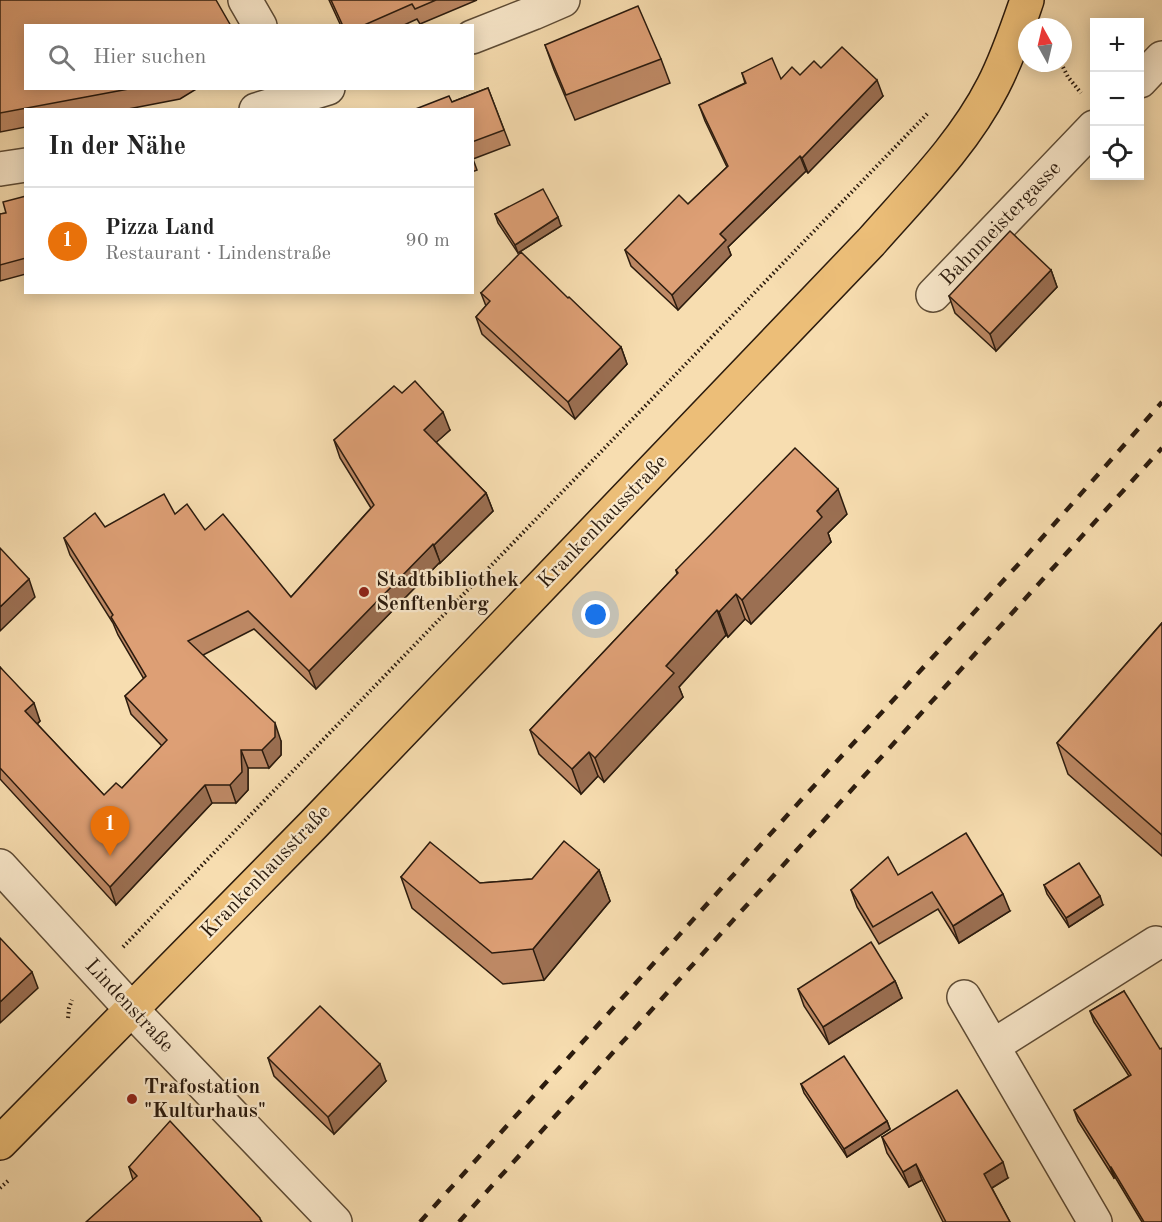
<!DOCTYPE html>
<html lang="de">
<head>
<meta charset="utf-8">
<style>
	:root { --surface:#fff; --page:#f6f6f6; --text:#222; --muted:#767676; --line:#e0e0e0; --accent:#2563eb }
	body { margin:0; font-family:"Old Standard TT",serif; background:var(--page); color:var(--text) }
	.controls { position:absolute; right:18px; top:18px; display:grid; overflow:hidden; border-radius:0px; box-shadow:0 3px 15px #0003 }
	.controls button { width:54px; height:54px; display:grid; place-items:center; padding:0; border:0; border-bottom:2px solid var(--line); background:var(--surface); color:var(--text); font:30px sans-serif }
	.compass { position:absolute; left:1018px; top:18px; width:54px; height:54px; border-radius:50%; background:var(--surface); box-shadow:0 3px 15px #0003; rotate:352deg }
	.you { position:absolute; left:596px; top:615px; width:21px; height:21px; margin:-15px; border:4px solid #fff; border-radius:50%; background:#1a73e8; box-shadow:0 0 0 9px #1a73e833 }
	.badge { display:grid; place-items:center; width:39px; height:39px; border-radius:50%; background:var(--accent); color:#fff; font-size:20px; font-weight:700 }
	.pin { position:absolute; translate:-50% -50px; filter:drop-shadow(0 2px 3px #0008) }
	.pin::after { content:''; position:absolute; top:32px; width:21px; height:18px; background:inherit; clip-path:polygon(0 0,100% 0,50% 100%) }
	.list { margin:0; padding:0; list-style:none }
	h2 { display:flex; justify-content:space-between; align-items:center; height:78px; margin:0; padding:0 24px; font-size:26px }
	h2 small { font-size:20px; font-weight:400; color:var(--muted) }
	.list li { display:grid; grid-template-columns:39px 1fr auto; gap:18px; align-items:center; box-sizing:border-box; height:108px; padding:0 24px; border-top:2px solid var(--line) }
	.list b { display:block; font-size:22px; white-space:nowrap }
	.list p { margin:0; font-size:20px; white-space:nowrap; color:var(--muted) }
	.list em { font-size:20px; font-style:normal; color:var(--muted) }
	.icon { flex:none; width:33px; height:33px; fill:none; stroke:currentColor; stroke-width:2; stroke-linecap:round; stroke-linejoin:round }
	.map { position:relative; flex:none; width:1162px; height:1222px; overflow:hidden }
	.search { position:absolute; background:var(--surface); box-shadow:0 3px 15px #0003; left:24px; top:24px; width:450px; height:66px; display:flex; align-items:center; gap:15px; box-sizing:border-box; padding:0 21px; border-radius:0px; color:var(--muted); font-size:22px }
	.panel { position:absolute; background:var(--surface); box-shadow:0 3px 15px #0003; left:24px; top:108px; width:450px; height:186px; border-radius:0px }
	.map>svg:first-child { display:block }
</style>
</head>
<body>
<div class="map">
<svg width="1162" height="1222" viewBox="0 0 1162 1222">
	<rect width="100%" height="100%" fill="#f7ddb0"/>
	<filter id="stains"><feTurbulence type="fractalNoise" baseFrequency=".00333" numOctaves="4"/><feColorMatrix values="0 0 0 0 .2 0 0 0 0 .09 0 0 0 0 .02 0 0 0 .5 -.17"/></filter>
	<radialGradient id="worn" r=".72"><stop offset=".6" stop-color="#630" stop-opacity="0"/><stop offset="1" stop-color="#630" stop-opacity=".3"/></radialGradient>
	<g fill="none" stroke-linecap="round" stroke-linejoin="round">
		<defs>
			<g id="minor">
				<polyline points="245,0 260,26"/>
				<polyline points="472,37 533,13 563,0"/>
				<polyline points="1140,81 1162,58"/>
				<polyline points="256,110 328,88"/>
				<polyline points="0,169 26,165"/>
				<polyline points="933,295 1094,127"/>
				<polyline points="0,866 132,1010 335,1222"/>
				<polyline points="964,997 1095,1222"/>
				<polyline points="993,1046 1156,943"/>
			</g>
			<path id="major" d="M0 1143 313 825 871 242C914 193 963 145 993 86 1007 59 1017 29 1027 0"/>
		</defs>
		<use href="#minor" stroke="#5e4c36" stroke-width="36"/>
		<use href="#major" stroke="#2b1b0e" stroke-width="36"/>
		<g stroke="#2b1b0e" stroke-width="4" stroke-dasharray="1.5 3" stroke-linecap="butt">
			<polyline points="1061,63 1068,77 1081,93"/>
			<polyline points="123,947 928,113"/>
			<polyline points="68,1018 69,1008 72,1000"/>
			<polyline points="0,1188 8,1181"/>
		</g>
		<use href="#minor" stroke="#fae9cc" stroke-width="33"/>
		<use href="#major" stroke="#ecbe78" stroke-width="33"/>
		<g stroke="#2b1b0e" stroke-width="4.5" stroke-dasharray="10 10" stroke-linecap="butt">
			<polyline points="420,1222 802,799 1026,556 1162,402"/>
			<polyline points="459,1222 1162,448"/>
		</g>
	</g>
	<g fill="#be8965" stroke="#2b1b0e" stroke-width="1.5">
		<polygon points="0,0 26,88 198,88 180,99 123,110 26,110 26,127 0,132"/>
		<polygon points="329,0 477,0 420,24 417,19 402,26 341,26"/>
		<polygon points="545,45 661,59 670,83 575,120 554,70"/>
		<polygon points="821,68 883,96 808,173 806,171 728,247 731,255 678,310 631,266 625,250 688,204 727,167 705,121 699,105 745,83 742,73 781,79 800,75"/>
		<polygon points="488,88 510,145 473,159 477,170 472,172 472,110 452,102"/>
		<polygon points="26,196 26,274 0,281 0,214 6,213"/>
		<polygon points="495,214 561,226 518,253 498,223"/>
		<polygon points="1051,270 1057,287 996,351 955,313 949,296"/>
		<polygon points="481,293 621,347 627,364 575,419 482,334 476,317 486,306"/>
		<polygon points="402,393 450,430 436,442 486,493 493,511 440,563 440,562 316,689 254,629 203,655 281,741 281,755 269,768 248,768 248,790 236,803 212,803 116,905 0,779 0,667 40,721 37,724 104,795 122,788 162,746 131,714 125,696 144,679 118,635 113,623 70,555 64,538 105,527 175,514 205,530 291,597 371,508 340,458 334,440"/>
		<polygon points="847,514 828,533 831,542 751,624 745,619 728,637 726,635 679,687 683,697 604,782 598,776 581,794 539,754 530,730 677,574 676,570"/>
		<polygon points="1162,623 1162,856 1068,774 1057,743"/>
		<polygon points="599,870 610,901 544,980 503,984 412,908 401,877 480,883 532,879"/>
		<polygon points="898,875 1010,911 959,943 938,909 879,944 857,907 851,890"/>
		<polygon points="1044,885 1103,905 1069,927 1047,894"/>
		<polygon points="895,981 902,998 829,1044 804,1006 798,989"/>
		<polygon points="1124,991 1162,1222 1142,1222 1115,1177 1114,1178 1078,1121 1074,1110 1129,1076 1094,1022 1090,1011"/>
		<polygon points="268,1058 386,1081 334,1134 274,1076"/>
		<polygon points="801,1084 887,1121 890,1129 847,1157 804,1093"/>
		<polygon points="882,1137 1008,1178 992,1188 1010,1222 943,1222 922,1180 909,1187 887,1153"/>
		<polygon points="129,1167 261,1221 133,1180"/>
	</g>
	<g fill="#9b6f52" stroke="#2b1b0e" stroke-width="1.5">
		<polygon points="877,80 883,96 808,173 802,158"/>
		<polygon points="800,156 806,171 728,247 731,255 678,310 672,295 720,234"/>
		<polygon points="558,217 561,226 518,253 515,245"/>
		<polygon points="1051,270 1057,287 996,351 990,334"/>
		<polygon points="621,347 627,364 575,419 568,402"/>
		<polygon points="443,412 450,430 430,448 424,430"/>
		<polygon points="838,489 847,514 828,533 831,542 751,624 742,600 817,511"/>
		<polygon points="486,493 493,511 440,563 434,545"/>
		<polygon points="433,544 440,562 316,689 309,671"/>
		<polygon points="29,579 35,597 0,631 0,607"/>
		<polygon points="736,594 745,619 728,637 719,612"/>
		<polygon points="717,610 726,635 679,687 683,697 604,782 595,758 666,666"/>
		<polygon points="34,703 40,721 32,729 25,711"/>
		<polygon points="275,723 281,741 281,755 269,768 262,750"/>
		<polygon points="241,750 248,768 248,790 236,803 230,785"/>
		<polygon points="589,752 598,776 581,794 572,769"/>
		<polygon points="205,785 212,803 116,905 110,887"/>
		<polygon points="599,870 610,901 544,980 533,949"/>
		<polygon points="1003,894 1010,911 959,943 953,926"/>
		<polygon points="1100,896 1103,905 1069,927 1066,918"/>
		<polygon points="32,972 38,988 0,1023 0,1002"/>
		<polygon points="895,981 902,998 829,1044 823,1027"/>
		<polygon points="380,1064 386,1081 334,1134 328,1117"/>
		<polygon points="887,1121 890,1129 847,1157 844,1149"/>
		<polygon points="1003,1162 1008,1178 990,1189 984,1174"/>
		<polygon points="916,1164 922,1180 909,1187 903,1172"/>
		<polygon points="1110,1167 1111,1167 1115,1177 1114,1178"/>
	</g>
	<g fill="#dd9f75" stroke="#2b1b0e" stroke-width="1.5">
		<polygon points="0,0 216,0 231,26 26,26 26,88 134,88 0,113"/>
		<polygon points="331,0 436,0 415,9 412,4 362,26 343,26"/>
		<polygon points="638,6 661,59 566,95 545,45"/>
		<polygon points="842,47 877,80 802,158 800,156 720,234 726,240 672,295 625,250 679,195 688,204 728,166 699,105 746,83 742,73 772,58 781,79 792,67 800,75 814,61 821,68"/>
		<polygon points="488,88 504,130 472,142 472,110 413,110 449,96 452,102"/>
		<polygon points="543,189 558,217 515,245 495,214"/>
		<polygon points="26,196 26,258 0,265 0,214 6,213 3,202"/>
		<polygon points="1010,231 1051,270 990,334 949,296"/>
		<polygon points="521,252 568,298 569,297 621,347 568,402 476,317 490,301 481,293"/>
		<polygon points="415,381 443,412 424,430 486,493 434,545 433,544 309,671 248,611 188,641 275,723 275,737 262,750 241,750 242,772 230,785 205,785 110,887 0,768 0,667 34,703 25,711 104,795 116,783 122,788 167,740 125,696 146,676 111,617 113,615 64,538 95,513 105,527 164,494 175,514 187,504 205,530 223,514 291,597 374,505 334,440 394,386 402,393"/>
		<polygon points="795,448 838,489 817,511 822,517 742,600 736,594 719,612 717,610 666,666 674,673 595,758 589,752 572,769 530,730 678,573 676,570"/>
		<polygon points="0,548 29,579 0,607"/>
		<polygon points="1162,623 1162,835 1057,743"/>
		<polygon points="966,833 1003,894 953,926 932,892 873,927 851,890 888,857 898,875"/>
		<polygon points="564,841 599,870 533,949 492,953 401,877 430,842 480,883 532,879"/>
		<polygon points="1079,863 1100,896 1066,918 1044,885"/>
		<polygon points="0,938 32,972 0,1002"/>
		<polygon points="871,942 895,981 823,1027 798,989"/>
		<polygon points="1124,991 1160,1049 1162,1048 1162,1222 1144,1222 1111,1167 1110,1167 1074,1110 1131,1075 1090,1011"/>
		<polygon points="320,1006 380,1064 328,1117 268,1058"/>
		<polygon points="844,1056 887,1121 844,1149 801,1084"/>
		<polygon points="957,1090 1003,1162 984,1174 1010,1222 946,1222 916,1164 903,1172 882,1137"/>
		<polygon points="170,1121 260,1218 260,1219 262,1222 86,1222 137,1176 129,1167"/>
	</g>
	<g fill="#8f2418" stroke="#fae9cc" stroke-width="2">
		<circle cx="364" cy="592" r="6"/>
		<circle cx="132" cy="1099" r="6"/>
	</g>
	<g text-anchor="middle" dominant-baseline="central" stroke-width="4.5" stroke-linejoin="round" paint-order="stroke">
		<g font-size="21" fill="#2b1b0e" stroke="#fae9cc">
			<text transform="translate(1001 224) rotate(-46)">Bahnmeistergasse</text>
			<text transform="translate(603 522) rotate(-46)">Krankenhausstraße</text>
			<text transform="translate(266 872) rotate(-46)">Krankenhausstraße</text>
			<text transform="translate(129 1006) rotate(47)">Lindenstraße</text>
		</g>
		<g font-size="21" font-weight="bold" fill="#2b1b0e" stroke="#fae9cc" text-anchor="start">
			<text x="376" y="580">Stadtbibliothek<tspan x="376" dy="24">Senftenberg</tspan></text>
			<text x="144" y="1087">Trafostation<tspan x="144" dy="24">"Kulturhaus"</tspan></text>
		</g>
	</g>
	<rect width="100%" height="100%" filter="url(#stains)"/>
	<rect width="100%" height="100%" fill="url(#worn)"/>
</svg>
<div class="controls">
<button>+</button>
<button>−</button>
<button><svg class="icon" aria-label="locate" viewBox="0 0 24 24"><circle cx="12" cy="12" r="6"/><path d="M12 2v4M12 18v4M2 12h4M18 12h4"/></svg></button>
</div>
<svg class="compass" viewBox="-18 -18 36 36"><path d="M0-13l5 13h-10z" fill="#e53935"/><path d="M0 13l5-13h-10z" fill="#767676"/></svg>
<div class="you"></div>
<div class="pin badge" style="left:110px;top:856px;background:#e8710a">1</div>
<div class="search"><svg class="icon" aria-label="search" viewBox="0 0 24 24"><circle cx="10" cy="10" r="6"/><path d="M15 15l6 6"/></svg>Hier suchen</div>
<section class="panel">
<h2>In der Nähe<small></small></h2>
<ul class="list">
<li><span class="badge" style="background:#e8710a">1</span><div><b>Pizza Land</b><p>Restaurant · Lindenstraße</p></div><em>90 m</em></li>
</ul>
</section>
</div>
</body>
</html>
